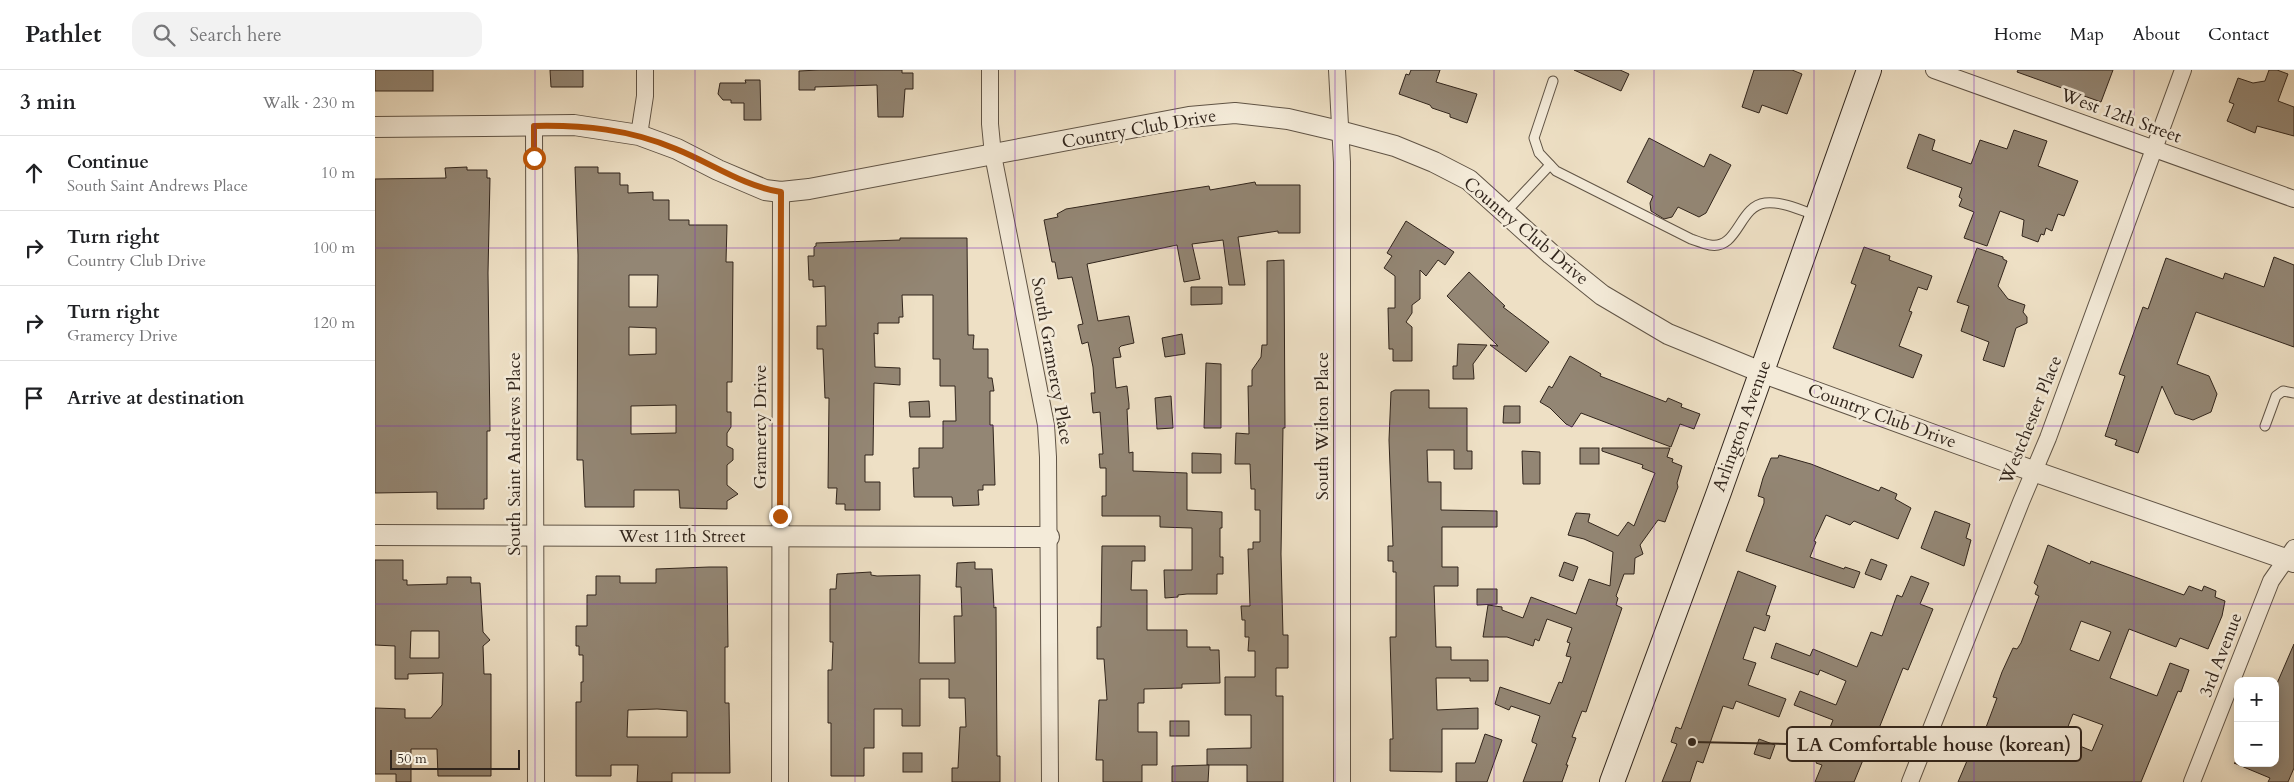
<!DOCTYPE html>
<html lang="en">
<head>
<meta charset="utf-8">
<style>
	:root { --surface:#fff; --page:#f2f2f2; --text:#202124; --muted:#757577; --line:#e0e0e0 }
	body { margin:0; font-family:Cardo,serif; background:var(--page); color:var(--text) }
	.controls { position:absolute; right:15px; bottom:15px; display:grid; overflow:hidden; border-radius:10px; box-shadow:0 2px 12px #0003 }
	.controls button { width:45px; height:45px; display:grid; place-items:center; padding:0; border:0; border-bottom:1px solid var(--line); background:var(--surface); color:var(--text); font:25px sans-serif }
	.scale { position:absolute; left:15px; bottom:12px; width:130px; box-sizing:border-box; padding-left:5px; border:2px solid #31251c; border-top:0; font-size:14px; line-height:18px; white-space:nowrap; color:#31251c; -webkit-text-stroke:4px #f4ebd9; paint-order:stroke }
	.stop { position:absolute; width:15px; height:15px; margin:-11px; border:4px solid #b45309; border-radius:50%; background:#fff }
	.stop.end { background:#b45309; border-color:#fff; box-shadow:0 1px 5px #0008 }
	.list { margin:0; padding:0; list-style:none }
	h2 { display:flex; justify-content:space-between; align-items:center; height:65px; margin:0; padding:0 20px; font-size:21px }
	h2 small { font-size:16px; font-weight:400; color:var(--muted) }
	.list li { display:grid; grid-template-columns:32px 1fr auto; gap:15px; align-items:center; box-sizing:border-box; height:75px; padding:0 20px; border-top:1px solid var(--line) }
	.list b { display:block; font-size:19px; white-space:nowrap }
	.list p { margin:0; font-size:16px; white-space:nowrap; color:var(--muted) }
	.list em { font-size:16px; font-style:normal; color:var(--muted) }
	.icon { flex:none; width:28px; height:28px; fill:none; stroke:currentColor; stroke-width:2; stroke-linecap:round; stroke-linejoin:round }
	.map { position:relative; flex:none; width:1919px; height:712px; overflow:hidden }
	header { display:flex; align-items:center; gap:30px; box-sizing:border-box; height:70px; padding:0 25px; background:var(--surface); border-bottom:1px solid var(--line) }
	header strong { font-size:24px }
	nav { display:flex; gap:28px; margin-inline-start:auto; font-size:18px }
	.search { width:350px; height:45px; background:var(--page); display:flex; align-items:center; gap:12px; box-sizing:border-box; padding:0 18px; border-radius:15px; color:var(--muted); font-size:19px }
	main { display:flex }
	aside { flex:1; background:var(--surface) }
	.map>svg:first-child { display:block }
</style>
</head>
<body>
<header>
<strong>Pathlet</strong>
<div class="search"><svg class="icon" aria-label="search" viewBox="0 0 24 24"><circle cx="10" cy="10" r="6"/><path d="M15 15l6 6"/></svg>Search here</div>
<nav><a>Home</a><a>Map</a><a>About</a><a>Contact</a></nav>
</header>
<main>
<aside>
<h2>3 min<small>Walk · 230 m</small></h2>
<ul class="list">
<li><svg class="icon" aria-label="ahead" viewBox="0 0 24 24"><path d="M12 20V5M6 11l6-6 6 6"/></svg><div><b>Continue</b><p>South Saint Andrews Place</p></div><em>10 m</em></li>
<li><svg class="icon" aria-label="right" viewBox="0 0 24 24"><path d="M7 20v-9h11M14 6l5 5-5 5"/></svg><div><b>Turn right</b><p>Country Club Drive</p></div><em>100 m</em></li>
<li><svg class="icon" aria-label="right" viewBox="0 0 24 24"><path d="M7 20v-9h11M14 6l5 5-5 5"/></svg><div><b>Turn right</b><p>Gramercy Drive</p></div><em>120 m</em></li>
<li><svg class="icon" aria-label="arrive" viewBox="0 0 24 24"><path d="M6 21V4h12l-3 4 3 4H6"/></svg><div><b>Arrive at destination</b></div></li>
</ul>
</aside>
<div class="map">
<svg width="1919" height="712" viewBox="0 0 1919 712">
	<rect width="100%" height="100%" fill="#eee0c5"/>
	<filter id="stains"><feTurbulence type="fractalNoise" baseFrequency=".004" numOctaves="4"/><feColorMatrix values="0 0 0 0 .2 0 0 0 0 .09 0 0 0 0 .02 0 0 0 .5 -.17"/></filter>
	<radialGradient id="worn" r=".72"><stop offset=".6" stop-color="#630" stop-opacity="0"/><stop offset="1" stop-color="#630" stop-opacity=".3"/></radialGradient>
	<g fill="#938674" stroke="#31251c" fill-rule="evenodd">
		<rect x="0" y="0" width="58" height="21"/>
		<polygon points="175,0 208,0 208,17 176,17"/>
		<polygon points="444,0 527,0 527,3 538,3 538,19 530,19 528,47 503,47 502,15 440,17 440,20 424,20 424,1"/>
		<polygon points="1036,0 1065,0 1061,12 1102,24 1092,53 1075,47 1075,44 1057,38 1055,35 1024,24 1031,4 1034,5"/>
		<polygon points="1199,0 1245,0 1254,4 1246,21"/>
		<polygon points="1379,0 1417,0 1427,4 1412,44 1387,35 1384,43 1367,37"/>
		<polygon points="1643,0 1738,0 1726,32 1642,2"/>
		<polygon points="1894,0 1902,0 1913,4 1903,31 1919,37 1919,66 1882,56 1880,63 1852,51 1859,34 1854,32 1863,8 1878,13 1890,11"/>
		<polygon points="370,10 385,10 386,50 369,50 369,33 356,33 356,30 348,30 343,24 345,13 371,13"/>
		<polygon points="1639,60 1672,71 1663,96 1703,111 1689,146 1683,144 1677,161 1671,158 1669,165 1666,164 1663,172 1647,166 1649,150 1625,141 1612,176 1589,168 1599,142 1584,136 1587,129 1584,127 1587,118 1532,98 1544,64 1560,70 1557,80 1596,94 1605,70 1632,79"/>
		<polygon points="1274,68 1329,97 1335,84 1356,95 1331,143 1324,147 1303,137 1297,147 1289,149 1276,141 1275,133 1278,126 1252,112"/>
		<polygon points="92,97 92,100 112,100 112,108 115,108 113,203 115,361 112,361 112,429 109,429 109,439 62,439 62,422 0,423 0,109 71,108 70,98"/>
		<path d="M200 97H223V103H245V115H253V123L278 122V130H294V150H314V155H352L351 192H358L357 312H352V342H356V357L352 363V376L358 379V390L352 395V415L363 424 352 431V439L305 438 304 420H259V437H210L208 390H202L203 185ZM254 205H283L282 237H254ZM254 257 281 258V284L254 285ZM301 335V363L256 364V336Z"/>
		<polygon points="880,112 881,115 925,115 925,163 903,163 903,161 863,167 870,215 854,215 848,170 817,174 825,209 809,212 802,175 712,194 723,251 754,246 759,273 746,276 744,278 746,287 738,288 741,318 752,316 754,334 754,339 752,339 754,383 758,382 758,401 812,403 812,440 847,442 847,458 845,458 845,487 848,487 848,504 842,504 842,524 812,524 803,525 803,527 790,528 789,500 817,500 817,458 785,457 785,446 727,446 727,426 731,426 731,398 725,398 724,384 728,384 725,342 718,343 716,323 720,323 718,297 713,272 707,274 703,257 703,255 708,254 697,207 683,209 680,192 677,192 669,150 683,147 682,144 691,139 789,123 834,116 835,120"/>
		<polygon points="1031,151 1079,182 1070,195 1063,190 1051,206 1045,200 1045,229 1037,235 1037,243 1031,252 1037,257 1037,291 1018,291 1018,279 1014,279 1013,238 1020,238 1020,206 1009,198 1017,186 1012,183"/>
		<polygon points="525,168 592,168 593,265 599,265 598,279 613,279 613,308 617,308 619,321 615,321 615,355 618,355 620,415 608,415 608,420 603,420 604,435 578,436 577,427 539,427 538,398 544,398 544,378 568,378 568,351 581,351 580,316 565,316 565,289 558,289 558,225 527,225 528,247 524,247 524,253 503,253 503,264 499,263 500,297 525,298 525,315 499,313 498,385 490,385 490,412 505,412 505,440 470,440 470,434 461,434 462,418 453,418 454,328 450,328 448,279 442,279 442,256 451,256 450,216 438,217 438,210 434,210 433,186 439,186 439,177 441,176 441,173 525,170"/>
		<polygon points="1489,177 1515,186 1514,190 1557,206 1552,220 1543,217 1534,241 1537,242 1524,276 1547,285 1538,308 1458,278 1481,215 1476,213"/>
		<polygon points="1602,178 1628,187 1628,189 1632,191 1623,216 1633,229 1650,235 1648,242 1652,247 1652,253 1641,258 1629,297 1608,290 1614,272 1586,261 1594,236 1582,232"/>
		<polygon points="1899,187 1919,195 1919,277 1821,242 1802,294 1834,306 1842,324 1836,342 1818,350 1800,344 1787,316 1763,383 1740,375 1742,370 1730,366 1750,306 1744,304 1768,237 1773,239 1791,188 1848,209 1850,203 1889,217"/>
		<polygon points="909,190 910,358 908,358 906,484 908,565 913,565 913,598 901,598 901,626 908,626 908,712 872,712 872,695 832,695 832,679 876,678 876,645 850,645 850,607 880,607 880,581 873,581 874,567 870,567 870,550 867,550 866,536 875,536 873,479 878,479 878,472 885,472 885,440 880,440 880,419 876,419 875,394 860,394 861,363 874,364 873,316 877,316 877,300 886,287 887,275 892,275 892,191"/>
		<polygon points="1094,202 1130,236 1128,237 1174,272 1151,302 1115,275 1123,276 1072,226"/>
		<polygon points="816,217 847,217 847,234 816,235"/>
		<polygon points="807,264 810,284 790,287 787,268"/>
		<polygon points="1083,274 1112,275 1098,294 1099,309 1078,309 1078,296 1082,296"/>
		<polygon points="1195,286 1226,304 1225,306 1291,332 1293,328 1307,334 1306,337 1325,344 1319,359 1305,354 1296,377 1206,343 1197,357 1191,354 1175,338 1165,332 1174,316 1177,318"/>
		<polygon points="831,293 846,294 846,358 829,358"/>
		<polygon points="1020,320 1054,320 1054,338 1092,338 1092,381 1097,381 1097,399 1079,399 1079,380 1052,380 1053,412 1066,412 1066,440 1122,441 1122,457 1067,457 1067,497 1083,497 1083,516 1059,516 1061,577 1076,577 1076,590 1113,590 1113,611 1095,611 1095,608 1061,608 1062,640 1103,638 1103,659 1067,659 1067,702 1015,701 1015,669 1018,669 1015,567 1021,567 1021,502 1018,502 1018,491 1013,491 1013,476 1018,476 1014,370 1016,322"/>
		<polygon points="796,326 798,358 782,359 780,328"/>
		<polygon points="554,331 555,347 535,347 534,332"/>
		<polygon points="1129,336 1145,336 1145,353 1128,353"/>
		<rect x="1205" y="378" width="19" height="16"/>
		<polygon points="1227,378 1295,378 1292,387 1298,389 1297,392 1307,396 1302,413 1303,417 1290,452 1283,450 1265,475 1268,484 1260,488 1259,504 1249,504 1241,526 1243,528 1241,535 1247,538 1211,642 1207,641 1197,667 1201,668 1191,695 1193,695 1187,712 1148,712 1162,674 1157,672 1157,670 1165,646 1136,636 1134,640 1120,634 1125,617 1175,634 1184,612 1187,613 1196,587 1191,586 1195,573 1192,572 1197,558 1172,549 1164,571 1160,569 1158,576 1132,567 1108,567 1113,535 1127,537 1127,540 1148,548 1156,527 1201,544 1214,509 1235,516 1238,482 1209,469 1193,465 1198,450 1201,443 1215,444 1213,452 1243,466 1253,452 1259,456 1280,403 1267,398 1268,395 1227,381"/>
		<polygon points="1147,381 1165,382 1165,414 1148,414"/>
		<polygon points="817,383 846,384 846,403 817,403"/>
		<polygon points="1404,385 1436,394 1504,421 1506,417 1522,424 1520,429 1536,438 1523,469 1479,451 1475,455 1451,445 1439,471 1441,472 1435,487 1469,499 1470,497 1485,502 1479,518 1371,481 1389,433 1389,428 1383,426 1388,408 1396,388 1403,388"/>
		<polygon points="1560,441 1595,454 1591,468 1596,470 1589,496 1546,478"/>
		<path d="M1673 475 1715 494 1716 491 1809 525 1814 516 1827 521 1829 516 1841 521 1840 527 1850 531 1847 546 1833 579 1805 568 1801 577 1754 559 1735 608 1782 626 1795 593 1814 600 1806 622 1803 621 1766 712H1583L1606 658 1610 660 1622 628 1618 627 1627 602 1638 578 1642 579 1646 573 1664 526 1660 524 1663 516 1659 513ZM1706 551 1736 562 1724 591 1695 580ZM1698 644 1728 655 1717 681 1688 669Z"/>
		<polygon points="727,476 770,476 770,491 757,491 756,520 772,520 772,560 812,560 812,577 835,577 835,580 844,580 845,613 807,614 807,618 769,619 769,633 763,633 763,662 782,662 782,695 767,695 767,712 728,712 728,690 721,690 724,630 732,630 729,589 722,589 722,557 726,557"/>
		<polygon points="1496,489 1512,495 1506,510 1490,504"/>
		<path d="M0 490H28V510H32V515L72 514V507H96V513H105L108 562 115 570 108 576 109 604H116V706H63L62 679H36V712H21V704H0V638L30 639V648H56L67 635 68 603 33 604V609H20V576L0 575ZM36 561H64V588H35Z"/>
		<polygon points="600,492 600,499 617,499 619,538 621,537 622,686 625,686 625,712 577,712 577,698 583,698 585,657 591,657 590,628 574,628 574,609 545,609 545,656 527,656 527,639 499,639 499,678 489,678 489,706 456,706 456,653 453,653 453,600 457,600 458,572 455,572 455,519 461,519 462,504 496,502 496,505 502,506 545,505 544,593 580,593 579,546 587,546 586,517 581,517 582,493"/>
		<polygon points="1189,492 1203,497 1198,511 1184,506"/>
		<path d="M334 497H352L353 577H350V633H354L355 703H297V712H262L263 695H236V706H201V632H206V612H208V585H204V576H201V556H212V525H221V506H245V513H281V499ZM282 639 312 641V667H252L253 640Z"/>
		<polygon points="1363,501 1401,516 1391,545 1395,546 1390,561 1379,557 1368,589 1381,593 1373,615 1411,629 1404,647 1361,631 1358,639 1348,636 1328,693 1322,691 1315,712 1287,712 1302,674 1296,672 1301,657 1306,659"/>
		<polygon points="1536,506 1554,513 1545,534 1558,539 1533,600 1528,598 1491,691 1488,690 1479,712 1440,712 1447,695 1441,693 1458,650 1419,635 1425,621 1461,635 1471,611 1445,600 1443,605 1396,588 1401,573 1435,586 1438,579 1482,597 1496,562 1507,566 1522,525 1527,527"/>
		<polygon points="1102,519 1122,519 1122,534 1102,535"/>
		<polygon points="1919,574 1919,698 1913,712 1893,712 1895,708 1859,693 1900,693 1900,618"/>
		<rect x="795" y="651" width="19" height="15"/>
		<polygon points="1110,664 1127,670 1112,712 1081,712 1081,693 1100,693"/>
		<polygon points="1384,669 1400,675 1395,689 1379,684"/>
		<rect x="528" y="683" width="19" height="19"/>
		<polygon points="834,695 833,712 797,712 797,696"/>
	</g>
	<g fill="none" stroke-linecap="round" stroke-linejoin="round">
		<defs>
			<g id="service">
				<path d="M1178 11 1159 68 1164 83 1181 101 1316 169C1322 171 1329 174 1335 175 1363 180 1364 136 1390 133 1407 131 1426 140 1442 146"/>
				<polyline points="1130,143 1175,95"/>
				<polyline points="1890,356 1901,326 1908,321 1919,323"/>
			</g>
			<g id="minor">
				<polyline points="615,0 615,54 618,85 671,355 673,387 675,712"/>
				<polyline points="962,0 967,92 967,712"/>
				<polyline points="1559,0 1919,129"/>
				<polyline points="159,56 161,712"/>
				<polyline points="264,65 270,26 270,0"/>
				<polyline points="405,712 406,122"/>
				<polyline points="1535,712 1646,432 1673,368 1808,0"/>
				<polyline points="1817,712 1896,511 1919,478"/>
			</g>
			<g id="tertiary">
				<polyline points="0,57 199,55 264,65 302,79 343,100 390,120 406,122 434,119 814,47 860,43 913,49 964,61 1020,76 1059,92 1094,110 1176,184 1227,225 1293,264 1386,302 1644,396 1919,492"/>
				<polyline points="0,465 674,467"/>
			</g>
			<polyline id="secondary" points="1237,712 1344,422 1494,0"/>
		</defs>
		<use href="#service" stroke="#605446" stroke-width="11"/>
		<use href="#minor" stroke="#605446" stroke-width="18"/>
		<use href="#tertiary" stroke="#605446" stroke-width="22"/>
		<use href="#secondary" stroke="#31251c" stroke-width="26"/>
		<use href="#service" stroke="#f4ebd9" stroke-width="9"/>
		<use href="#minor" stroke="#f4ebd9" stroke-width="16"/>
		<use href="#tertiary" stroke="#f4ebd9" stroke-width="20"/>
		<use href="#secondary" stroke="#f4ebd9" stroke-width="24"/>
	</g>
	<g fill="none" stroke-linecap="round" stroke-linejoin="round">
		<path stroke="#b45309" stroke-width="6" d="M159 88V56C209 55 254 59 301 79 336 93 368 116 406 122L405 446"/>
	</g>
	<path fill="none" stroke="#7b2cbf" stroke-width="1" stroke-opacity="0.55" d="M160 0V712M320 0V712M480 0V712M640 0V712M800 0V712M960 0V712M1119 0V712M1279 0V712M1439 0V712M1599 0V712M1759 0V712M0 178H1919M0 356H1919M0 534H1919"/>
	<g text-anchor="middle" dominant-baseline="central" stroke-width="5" stroke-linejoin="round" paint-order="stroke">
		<g font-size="18" fill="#31251c" stroke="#f4ebd9">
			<text transform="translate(1746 46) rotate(20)">West 12th Street</text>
			<text transform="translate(764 59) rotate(-10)">Country Club Drive</text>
			<text transform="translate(1151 161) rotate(40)">Country Club Drive</text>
			<text transform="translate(677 291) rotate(80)">South Gramercy Place</text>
			<text transform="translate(1507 346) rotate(20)">Country Club Drive</text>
			<text transform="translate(1656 350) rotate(-68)">Westchester Place</text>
			<text transform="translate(947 356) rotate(-90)">South Wilton Place</text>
			<text transform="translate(1367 356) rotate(-70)">Arlington Avenue</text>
			<text transform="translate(385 357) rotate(-90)">Gramercy Drive</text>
			<text transform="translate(139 384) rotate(-90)">South Saint Andrews Place</text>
			<text x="307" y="466">West 11th Street</text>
			<text transform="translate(1846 585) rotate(-69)">3rd Avenue</text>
		</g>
	</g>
	<path fill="none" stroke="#31251c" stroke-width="2" d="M1317 672L1412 674"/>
	<circle fill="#31251c" stroke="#f4ebd9" stroke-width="2" cx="1317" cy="672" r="5"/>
	<rect fill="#f4ebd9" stroke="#31251c" stroke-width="2" x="1412" y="657" width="294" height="34" rx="5"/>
	<g font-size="19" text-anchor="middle" font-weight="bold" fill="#31251c">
		<text x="1559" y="681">LA Comfortable house (korean)</text>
	</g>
	<rect width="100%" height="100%" filter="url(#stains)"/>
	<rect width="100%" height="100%" fill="url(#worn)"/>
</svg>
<div class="controls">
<button>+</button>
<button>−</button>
</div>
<div class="scale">50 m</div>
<div class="stop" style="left:159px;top:88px"></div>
<div class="stop end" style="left:405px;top:446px"></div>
</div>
</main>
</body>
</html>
